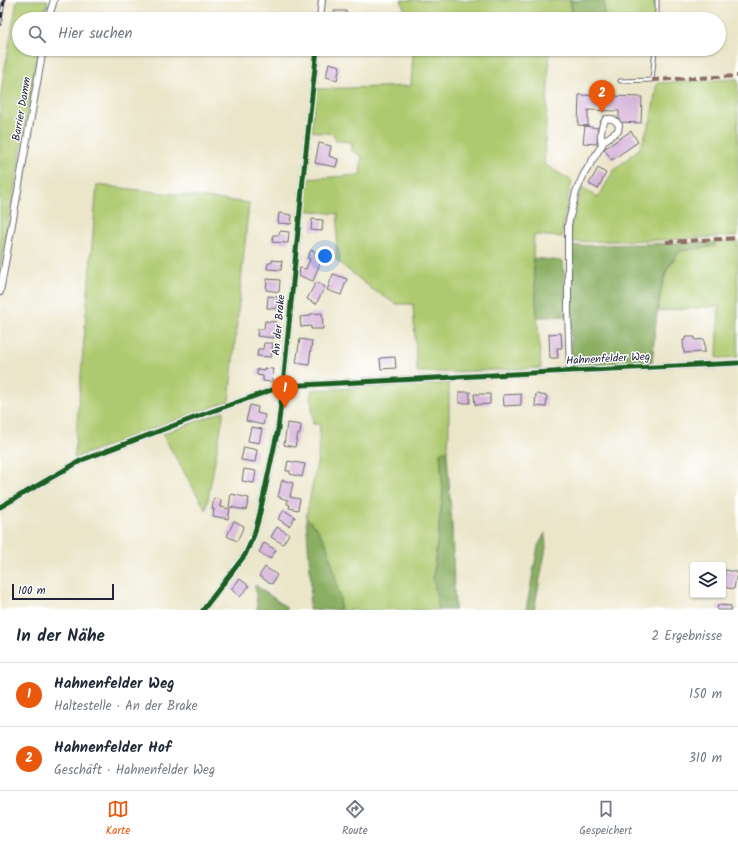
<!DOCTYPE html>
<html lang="de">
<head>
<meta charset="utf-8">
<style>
	:root { --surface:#fff; --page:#f6f6f7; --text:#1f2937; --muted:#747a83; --line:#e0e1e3; --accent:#ea580c }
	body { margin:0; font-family:Kalam,sans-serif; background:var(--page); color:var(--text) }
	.controls { position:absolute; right:12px; bottom:12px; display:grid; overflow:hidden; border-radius:4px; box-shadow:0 1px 3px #0004 }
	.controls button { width:36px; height:36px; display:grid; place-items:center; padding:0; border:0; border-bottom:1px solid var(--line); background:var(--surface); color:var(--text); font:20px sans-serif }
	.scale { position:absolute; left:12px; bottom:10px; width:102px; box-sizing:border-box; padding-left:4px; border:2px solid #22223b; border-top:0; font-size:11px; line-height:14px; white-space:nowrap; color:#22223b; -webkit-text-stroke:3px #fff; paint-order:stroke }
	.you { position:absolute; left:325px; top:256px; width:14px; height:14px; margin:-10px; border:3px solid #fff; border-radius:50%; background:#1a73e8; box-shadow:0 0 0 6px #1a73e833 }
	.badge { display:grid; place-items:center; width:26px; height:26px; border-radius:50%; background:var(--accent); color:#fff; font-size:13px; font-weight:700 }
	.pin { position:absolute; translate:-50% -33px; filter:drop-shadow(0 1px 2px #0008) }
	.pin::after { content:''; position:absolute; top:21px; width:14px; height:12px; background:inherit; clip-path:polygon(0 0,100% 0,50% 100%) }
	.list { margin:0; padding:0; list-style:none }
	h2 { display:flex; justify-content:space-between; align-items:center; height:52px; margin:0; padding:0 16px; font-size:17px }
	h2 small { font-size:13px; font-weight:400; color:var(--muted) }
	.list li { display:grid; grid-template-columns:26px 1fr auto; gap:12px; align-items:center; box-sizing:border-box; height:64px; padding:0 16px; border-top:1px solid var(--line) }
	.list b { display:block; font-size:15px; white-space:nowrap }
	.list p { margin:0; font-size:13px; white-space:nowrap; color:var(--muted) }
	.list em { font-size:13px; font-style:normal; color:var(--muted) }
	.icon { flex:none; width:22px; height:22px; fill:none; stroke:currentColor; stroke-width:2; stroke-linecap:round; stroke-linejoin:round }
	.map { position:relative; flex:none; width:738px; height:610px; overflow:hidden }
	.search { position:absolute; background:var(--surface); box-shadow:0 1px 3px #0004; left:12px; right:12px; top:12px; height:44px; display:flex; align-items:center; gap:10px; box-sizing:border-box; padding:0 14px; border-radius:22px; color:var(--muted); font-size:15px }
	.sheet { height:180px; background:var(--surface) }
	nav { display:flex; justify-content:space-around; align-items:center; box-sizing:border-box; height:56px; border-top:1px solid var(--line); background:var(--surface); font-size:11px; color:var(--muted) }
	nav a { display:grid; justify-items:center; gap:2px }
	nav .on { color:var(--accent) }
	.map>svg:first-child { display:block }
</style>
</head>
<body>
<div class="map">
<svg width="738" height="610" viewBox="0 0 738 610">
	<rect width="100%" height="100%" fill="#fff"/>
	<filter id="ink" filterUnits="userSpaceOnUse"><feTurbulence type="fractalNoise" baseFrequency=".025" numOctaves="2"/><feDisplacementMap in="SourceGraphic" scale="8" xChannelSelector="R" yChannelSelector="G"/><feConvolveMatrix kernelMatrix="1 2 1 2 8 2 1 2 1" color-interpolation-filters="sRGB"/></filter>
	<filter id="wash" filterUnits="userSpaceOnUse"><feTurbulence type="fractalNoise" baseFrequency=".012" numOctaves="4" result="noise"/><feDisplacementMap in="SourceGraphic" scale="16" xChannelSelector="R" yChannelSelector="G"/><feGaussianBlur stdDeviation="0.9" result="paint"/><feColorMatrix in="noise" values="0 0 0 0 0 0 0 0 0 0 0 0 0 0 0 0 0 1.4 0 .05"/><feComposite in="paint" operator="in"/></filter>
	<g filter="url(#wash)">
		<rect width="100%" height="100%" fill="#ebe6ca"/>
		<g fill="#aeca70" stroke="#687656">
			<polygon points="17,0 48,0 42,19 19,19 19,49 38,49 30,100 0,269 0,97"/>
			<polygon points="401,0 570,0 573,19 408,19"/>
			<rect x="604" y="0" width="51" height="19"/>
			<polygon points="413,49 550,49 544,164 572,181 566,207 562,237 534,235 533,258 541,368 449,372 417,372 413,304 396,304 372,289 336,260 338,214 303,210 305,179 360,175 362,157 351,150 352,142 336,141 333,134 311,131 316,89 411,86 413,53"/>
			<polygon points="738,79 738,236 659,240 569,242 573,214 582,187 598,198 614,170 640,148 651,119 657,83"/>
			<polygon points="97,185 249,203 229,401 74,458"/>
			<polygon points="738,241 738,357 717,358 719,306 658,311 661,291 667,270 680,251 714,246 715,242"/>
			<polygon points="449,383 449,432 447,453 444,451 440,453 443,492 433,577 439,610 340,610 340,599 334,571 326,543 318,530 306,517 318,458 320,424 313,424 311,390"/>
			<polygon points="224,411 206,510 162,434"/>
		</g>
		<g fill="#8aae62" stroke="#56684e">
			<polygon points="570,0 604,0 604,19 573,19"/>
			<path d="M715 242V246L680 251C676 257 669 264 666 271 657 298 655 334 652 363L578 366 571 358 570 246Z"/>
			<polygon points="533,258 563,261 567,316 537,317"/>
			<polygon points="444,451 447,453 452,527 455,610 439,610 433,577 443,492 440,453"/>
			<polygon points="306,517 318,530 326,543 334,571 340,599 340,610 309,610 311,585"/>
			<polygon points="545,533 546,548 534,610 526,610 538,546"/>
			<polygon points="255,585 285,606 287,610 257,610 257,606"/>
		</g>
		<g id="blocks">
			<g fill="#d7b6db">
				<polygon points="334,11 346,11 347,19 335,19"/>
				<polygon points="331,49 353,49 353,52 331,53"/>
				<polygon points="329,63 340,66 337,80 326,77"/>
				<polygon points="579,95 642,97 641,123 619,122 619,111 588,110 588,126 578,125"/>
				<polygon points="585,126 598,128 597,144 583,143"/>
				<polygon points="631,131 638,142 612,160 604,149"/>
				<polygon points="319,143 331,146 329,156 338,159 336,167 315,163"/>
				<polygon points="598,168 606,173 598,189 589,184"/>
				<polygon points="279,213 292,215 291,224 278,223"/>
				<polygon points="312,219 323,220 322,231 311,230"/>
				<polygon points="280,231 289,232 288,243 272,242 273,235 279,235"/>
				<polygon points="311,250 327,256 324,265 320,263 313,281 303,277 299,276 300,268 306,269 310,259 307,258"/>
				<polygon points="272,260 282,261 281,270 267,269 268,263 272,263"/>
				<polygon points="333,274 347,279 341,295 327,290"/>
				<polygon points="267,279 280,280 279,292 266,290"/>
				<polygon points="316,282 325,287 316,304 307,299"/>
				<polygon points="268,296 278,297 277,309 267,308"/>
				<polygon points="322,313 323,329 311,329 311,326 301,327 300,317 310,316 310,314"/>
				<polygon points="265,321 276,322 274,338 257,336 258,329 264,329"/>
				<polygon points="561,333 562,348 557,348 558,358 550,358 549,334"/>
				<polygon points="685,337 695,337 695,340 704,339 705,352 684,353 683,340 685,340"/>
				<polygon points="300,339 312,341 309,365 296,363"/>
				<polygon points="264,343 273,343 271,357 257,356 258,349 263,349"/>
				<polygon points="395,357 396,368 381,369 380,358"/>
				<polygon points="264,368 273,369 272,382 263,381 263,376 257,375 257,369 264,370"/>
				<rect x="459" y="392" width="11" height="11"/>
				<polygon points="474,394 490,394 490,404 475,405"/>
				<polygon points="521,394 521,405 504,406 503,395"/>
				<polygon points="536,394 547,396 546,407 535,406"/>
				<polygon points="250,405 258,407 257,413 265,415 263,425 246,421"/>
				<polygon points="287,423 301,425 300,434 298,434 295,447 284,445"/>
				<polygon points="251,427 262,429 259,443 248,441"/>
				<polygon points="244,447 257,450 255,462 241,460"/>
				<polygon points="288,461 305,464 302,477 290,474 290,471 286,471"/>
				<polygon points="244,469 256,471 254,483 242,481"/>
				<polygon points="282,480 293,483 290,497 300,499 298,510 289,508 290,505 287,504 288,500 278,497"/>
				<polygon points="231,494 249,498 246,510 229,507"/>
				<polygon points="214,498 221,500 220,507 230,509 228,519 213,516 214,509 212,509"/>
				<polygon points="284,510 295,517 289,526 278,519"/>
				<polygon points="234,521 244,526 237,541 227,536"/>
				<polygon points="277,527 289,534 283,544 271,537"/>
				<polygon points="264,543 276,550 270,559 259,552"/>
				<polygon points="265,567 277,575 272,584 259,576"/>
				<polygon points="725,570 737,572 734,589 723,587 723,578 724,578"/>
				<polygon points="240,579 249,586 240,597 231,589"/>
				<polygon points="718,605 731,606 731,610 717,610"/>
			</g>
		</g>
	</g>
	<g filter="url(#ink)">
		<use href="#blocks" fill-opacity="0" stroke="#68676d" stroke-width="1"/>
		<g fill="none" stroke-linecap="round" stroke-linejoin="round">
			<defs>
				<g id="lane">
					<polyline points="657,19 657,0"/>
					<polyline points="620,81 652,80 655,49"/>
				</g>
				<g id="street">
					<polyline points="48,19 54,0"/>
					<polyline points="320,19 322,0"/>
					<polyline points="0,292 43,49"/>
					<path d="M570 371 568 311V225L576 192 584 174 605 140 618 131 619 125C615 120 613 118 606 119 600 127 600 136 602 145"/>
					<polyline points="0,507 82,460 207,413 283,386 570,371 738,363"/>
					<polyline points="203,610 245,555 254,535 259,517 278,429 283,386 303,179 317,49"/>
				</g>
			</defs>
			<use href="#lane" stroke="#68676d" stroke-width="5"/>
			<use href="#street" stroke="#68676d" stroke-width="8"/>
			<use href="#lane" stroke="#fff" stroke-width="3"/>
			<use href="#street" stroke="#fff" stroke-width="6"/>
			<defs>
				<polyline id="rail" points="0,24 4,0"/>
			</defs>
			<use href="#rail" stroke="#22223b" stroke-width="3.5"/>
			<use href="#rail" stroke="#fff" stroke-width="2" stroke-dasharray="6" stroke-linecap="butt"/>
			<g stroke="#8d6e63" stroke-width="4" stroke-dasharray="8 4" stroke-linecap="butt">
				<polyline points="652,80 738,76"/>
				<polyline points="666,242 738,238"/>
			</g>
			<defs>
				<g id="cycleway">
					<polyline points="0,507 82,460 207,413 283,386 570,371 738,363"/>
					<polyline points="203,610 245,555 254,535 259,517 278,429 283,386 303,179 317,49"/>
				</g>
			</defs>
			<use href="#cycleway" stroke="#fff" stroke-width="8"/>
			<use href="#cycleway" stroke="#1b5e20" stroke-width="5"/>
		</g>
	</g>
	<g text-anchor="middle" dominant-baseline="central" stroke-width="3" stroke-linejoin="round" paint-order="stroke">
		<g font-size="11" fill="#22223b" stroke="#fff">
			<text transform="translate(22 109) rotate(-80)">Barrier Damm</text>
			<text transform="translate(279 325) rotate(-85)">An der Brake</text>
			<text transform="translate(608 359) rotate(-3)">Hahnenfelder Weg</text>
		</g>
	</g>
</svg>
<div class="controls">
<button><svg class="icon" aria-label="layers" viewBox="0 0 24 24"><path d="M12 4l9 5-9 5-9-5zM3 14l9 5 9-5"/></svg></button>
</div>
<div class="scale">100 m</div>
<div class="you"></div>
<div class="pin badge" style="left:285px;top:408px">1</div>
<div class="pin badge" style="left:602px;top:113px">2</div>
<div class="search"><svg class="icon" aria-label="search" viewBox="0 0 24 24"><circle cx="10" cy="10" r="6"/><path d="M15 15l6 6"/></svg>Hier suchen</div>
</div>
<section class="sheet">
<h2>In der Nähe<small>2 Ergebnisse</small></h2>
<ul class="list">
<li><span class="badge">1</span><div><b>Hahnenfelder Weg</b><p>Haltestelle · An der Brake</p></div><em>150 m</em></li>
<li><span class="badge">2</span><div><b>Hahnenfelder Hof</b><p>Geschäft · Hahnenfelder Weg</p></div><em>310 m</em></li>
</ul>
</section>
<nav>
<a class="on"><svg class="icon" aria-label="map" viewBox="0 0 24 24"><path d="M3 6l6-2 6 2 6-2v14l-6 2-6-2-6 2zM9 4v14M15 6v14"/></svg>Karte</a>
<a><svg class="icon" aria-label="directions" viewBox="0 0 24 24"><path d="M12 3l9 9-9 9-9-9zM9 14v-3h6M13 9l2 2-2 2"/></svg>Route</a>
<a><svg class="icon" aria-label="saved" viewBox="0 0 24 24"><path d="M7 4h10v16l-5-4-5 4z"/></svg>Gespeichert</a>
</nav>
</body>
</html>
